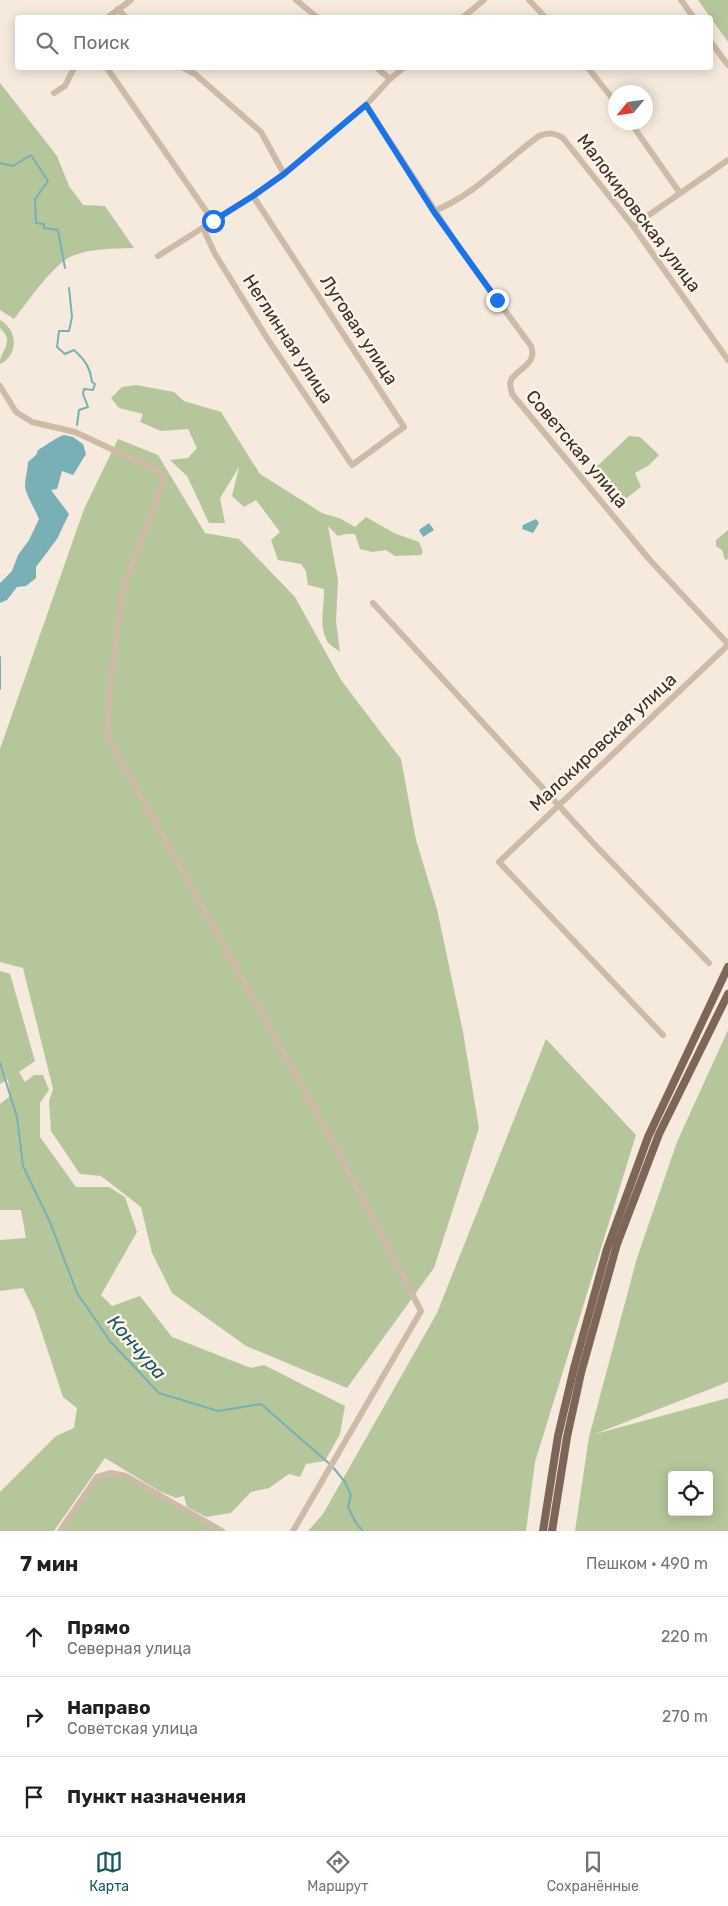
<!DOCTYPE html>
<html lang="ru">
<head>
<meta charset="utf-8">
<style>
	:root { --surface:#fff; --page:#f2f2f2; --text:#202124; --muted:#757577; --line:#e0e0e0; --accent:#195860 }
	body { margin:0; font-family:Rubik,sans-serif; background:var(--page); color:var(--text) }
	.controls { position:absolute; right:15px; bottom:15px; display:grid; overflow:hidden; border-radius:5px; box-shadow:0 2px 12px #0003 }
	.controls button { width:45px; height:45px; display:grid; place-items:center; padding:0; border:0; border-bottom:1px solid var(--line); background:var(--surface); color:var(--text); font:25px sans-serif }
	.compass { position:absolute; left:608px; top:85px; width:45px; height:45px; border-radius:50%; background:var(--surface); box-shadow:0 2px 12px #0003; rotate:241deg }
	.stop { position:absolute; width:15px; height:15px; margin:-11px; border:4px solid #1a73e8; border-radius:50%; background:#fff }
	.stop.end { background:#1a73e8; border-color:#fff; box-shadow:0 1px 5px #0008 }
	.list { margin:0; padding:0; list-style:none }
	h2 { display:flex; justify-content:space-between; align-items:center; height:65px; margin:0; padding:0 20px; font-size:21px }
	h2 small { font-size:16px; font-weight:400; color:var(--muted) }
	.list li { display:grid; grid-template-columns:32px 1fr auto; gap:15px; align-items:center; box-sizing:border-box; height:80px; padding:0 20px; border-top:1px solid var(--line) }
	.list b { display:block; font-size:19px; white-space:nowrap }
	.list p { margin:0; font-size:16px; white-space:nowrap; color:var(--muted) }
	.list em { font-size:16px; font-style:normal; color:var(--muted) }
	.icon { flex:none; width:28px; height:28px; fill:none; stroke:currentColor; stroke-width:2; stroke-linecap:round; stroke-linejoin:round }
	.map { position:relative; flex:none; width:728px; height:1531px; overflow:hidden }
	.search { position:absolute; background:var(--surface); box-shadow:0 2px 12px #0003; left:15px; right:15px; top:15px; height:55px; display:flex; align-items:center; gap:12px; box-sizing:border-box; padding:0 18px; border-radius:5px; color:var(--muted); font-size:19px }
	.sheet { height:305px; background:var(--surface) }
	nav { display:flex; justify-content:space-around; align-items:center; box-sizing:border-box; height:70px; border-top:1px solid var(--line); background:var(--surface); font-size:14px; color:var(--muted) }
	nav a { display:grid; justify-items:center; gap:2px }
	nav .on { color:var(--accent) }
	.map>svg:first-child { display:block }
</style>
</head>
<body>
<div class="map">
<svg width="728" height="1531" viewBox="0 0 728 1531">
	<rect width="100%" height="100%" fill="#f5eadd"/>
	<g fill="#b5c69b" fill-rule="evenodd">
		<polygon points="698,0 728,0 728,42"/>
		<path d="M0 83 57 156 69 186 83 205 105 206 134 248C113 249 91 248 72 256 53 264 27 303 14 319L0 310Z"/>
		<path d="M0 320C18 330 19 355 0 364 0 349 16 343 0 328Z"/>
		<path d="M136 385 174 392 184 401 221 412 260 474 322 513 341 519 355 527 366 517 394 533 419 542 423 552 421 555 395 556 386 550 372 552 360 549 355 534H346L338 536 328 526 338 580 336 621 340 652C336 649 330 645 327 641 318 624 325 606 324 589L308 585 306 571 301 564 278 560 271 540 280 532 256 500 244 507 232 496 239 467 220 498 225 523H209L187 476 170 460 188 458 197 448 188 429 161 431 140 422 143 414 119 408 111 398 122 387Z"/>
		<polygon points="629,436 640,437 659,455 648,466 635,473 641,487 620,503 614,505 589,474"/>
		<polygon points="118,439 158,455 205,533 239,539 295,597 341,680 401,759 416,840 437,909 463,1032 479,1128 434,1268 347,1388 246,1346 172,1293 152,1253 141,1207 101,1176 80,1174 51,1131 49,1101 53,1089 23,968 0,962 0,749 84,509"/>
		<polygon points="728,530 728,559 725,560 722,550 716,546 716,540"/>
		<polygon points="0,971 10,974 35,1061 19,1072 25,1082 34,1075 43,1075 49,1090 40,1103 40,1137 76,1187 109,1187 125,1197 137,1232 101,1295 112,1306 140,1296 172,1337 251,1368 264,1365 345,1406 340,1434 325,1461 306,1464 300,1477 289,1474 269,1488 251,1492 231,1513 206,1517 187,1507 184,1496 176,1498 159,1491 105,1458 54,1531 0,1531 0,1492 56,1436 74,1428 77,1408 63,1397 35,1312 23,1288 0,1291 0,1240 26,1238 21,1210 0,1210 0,1104 10,1096 8,1079 0,1084"/>
		<path d="M728 1030V1382L595 1434 728 1398V1531H575L589 1437 637 1258 677 1142ZM672 1475H709V1512H672Z"/>
		<polygon points="546,1039 636,1135 535,1462 526,1531 308,1531 323,1514 437,1313"/>
		<polygon points="126,1476 222,1531 60,1531 97,1477"/>
	</g>
	<g fill="#78b0b5">
		<path d="M64 435 73 437 83 444 86 454 73 475 62 471 57 489 51 490 69 514 57 539 36 567V578L26 586 17 587 7 600 0 603V583L12 571 18 555 29 540 39 519C36 511 25 493 25 486 25 478 28 470 28 462L36 455 38 450C47 445 55 438 64 435Z"/>
		<polygon points="536,519 539,523 533,533 522,529 523,525"/>
		<polygon points="429,523 434,530 423,537 419,530"/>
	</g>
	<g fill="none" stroke-linecap="round" stroke-linejoin="round">
		<g stroke="#78b0b5" stroke-width="2">
			<polyline points="0,163 13,166 31,155 48,181 35,199 36,223 44,224 44,228 58,230 65,268"/>
			<path d="M69 288 72 317 69 331H59L57 347 65 354 74 350C85 360 90 367 92 382L95 384 93 390 84 389 83 394 88 407 79 410 77 425"/>
			<polyline points="0,657 0,689"/>
			<polyline points="0,1063 17,1117 23,1166 50,1222 77,1293 110,1341 159,1393 218,1411 261,1404 332,1466 345,1482 351,1495 348,1507 356,1523 363,1531"/>
		</g>
		<g stroke="#cebba7" stroke-width="6">
			<polyline points="296,0 318,18"/>
			<polyline points="529,0 546,18"/>
			<polyline points="681,0 694,18"/>
			<polyline points="118,9 126,18"/>
			<polyline points="107,18 131,0"/>
			<polyline points="462,18 484,0"/>
			<polyline points="710,41 728,65"/>
			<polyline points="107,68 213,221"/>
			<polyline points="184,68 195,74 261,132 284,174"/>
			<path d="M377 68 390 79 366 105 460 249 531 346C538 364 518 368 511 380L510 384 512 394 649 559 728 644"/>
			<polyline points="588,68 616,103"/>
			<polyline points="390,79 403,68"/>
			<polyline points="54,93 65,86 74,68"/>
			<polyline points="630,122 680,193"/>
			<path d="M434 211C475 195 504 161 539 136 549 132 555 133 563 138L633 226 728 360"/>
			<polyline points="633,226 728,160"/>
			<polyline points="203,228 215,254 267,338 352,465 404,427 253,196"/>
			<polyline points="158,256 253,196 284,174 366,105"/>
			<polyline points="0,386 16,412 32,422 75,432 154,469 162,475 163,483 123,590 111,679 107,735 337,1149 421,1311 293,1531"/>
			<polyline points="373,603 596,846 709,963"/>
			<polyline points="663,1035 499,862 728,645"/>
			<polyline points="60,1531 97,1477 111,1473 126,1476 222,1531"/>
		</g>
		<g stroke="#7d6658" stroke-width="8">
			<polyline points="543,1531 558,1436 574,1368 607,1249 648,1137 728,967"/>
			<polyline points="552,1531 567,1437 581,1373 617,1244 659,1134 728,994"/>
		</g>
	</g>
	<g fill="none" stroke-linecap="round" stroke-linejoin="round">
		<polyline stroke="#1a73e8" stroke-width="6" points="213,221 253,196 284,174 366,105 434,212 497,300"/>
	</g>
	<g text-anchor="middle" dominant-baseline="central" stroke-width="5" stroke-linejoin="round" paint-order="stroke">
		<g font-size="18" fill="#3a2f28" stroke="#fcf4ea">
			<text transform="translate(639 213) rotate(53)">Малокировская улица</text>
			<text transform="translate(359 330) rotate(57)">Луговая улица</text>
			<text transform="translate(288 339) rotate(57)">Неглинная улица</text>
			<text transform="translate(577 449) rotate(50)">Советская улица</text>
			<text transform="translate(603 742) rotate(-43)">Малокировская улица</text>
		</g>
		<g font-size="19" font-style="italic" fill="#195860" stroke="#fcf4ea">
			<text transform="translate(137 1347) rotate(49)">Кончура</text>
		</g>
	</g>
</svg>
<div class="controls">
<button><svg class="icon" aria-label="locate" viewBox="0 0 24 24"><circle cx="12" cy="12" r="6"/><path d="M12 2v4M12 18v4M2 12h4M18 12h4"/></svg></button>
</div>
<svg class="compass" viewBox="-18 -18 36 36"><path d="M0-13l5 13h-10z" fill="#e53935"/><path d="M0 13l5-13h-10z" fill="#757577"/></svg>
<div class="stop" style="left:213px;top:221px"></div>
<div class="stop end" style="left:497px;top:300px"></div>
<div class="search"><svg class="icon" aria-label="search" viewBox="0 0 24 24"><circle cx="10" cy="10" r="6"/><path d="M15 15l6 6"/></svg>Поиск</div>
</div>
<section class="sheet">
<h2>7 мин<small>Пешком · 490 m</small></h2>
<ul class="list">
<li><svg class="icon" aria-label="ahead" viewBox="0 0 24 24"><path d="M12 20V5M6 11l6-6 6 6"/></svg><div><b>Прямо</b><p>Северная улица</p></div><em>220 m</em></li>
<li><svg class="icon" aria-label="right" viewBox="0 0 24 24"><path d="M7 20v-9h11M14 6l5 5-5 5"/></svg><div><b>Направо</b><p>Советская улица</p></div><em>270 m</em></li>
<li><svg class="icon" aria-label="arrive" viewBox="0 0 24 24"><path d="M6 21V4h12l-3 4 3 4H6"/></svg><div><b>Пункт назначения</b></div></li>
</ul>
</section>
<nav>
<a class="on"><svg class="icon" aria-label="map" viewBox="0 0 24 24"><path d="M3 6l6-2 6 2 6-2v14l-6 2-6-2-6 2zM9 4v14M15 6v14"/></svg>Карта</a>
<a><svg class="icon" aria-label="directions" viewBox="0 0 24 24"><path d="M12 3l9 9-9 9-9-9zM9 14v-3h6M13 9l2 2-2 2"/></svg>Маршрут</a>
<a><svg class="icon" aria-label="saved" viewBox="0 0 24 24"><path d="M7 4h10v16l-5-4-5 4z"/></svg>Сохранённые</a>
</nav>
</body>
</html>
